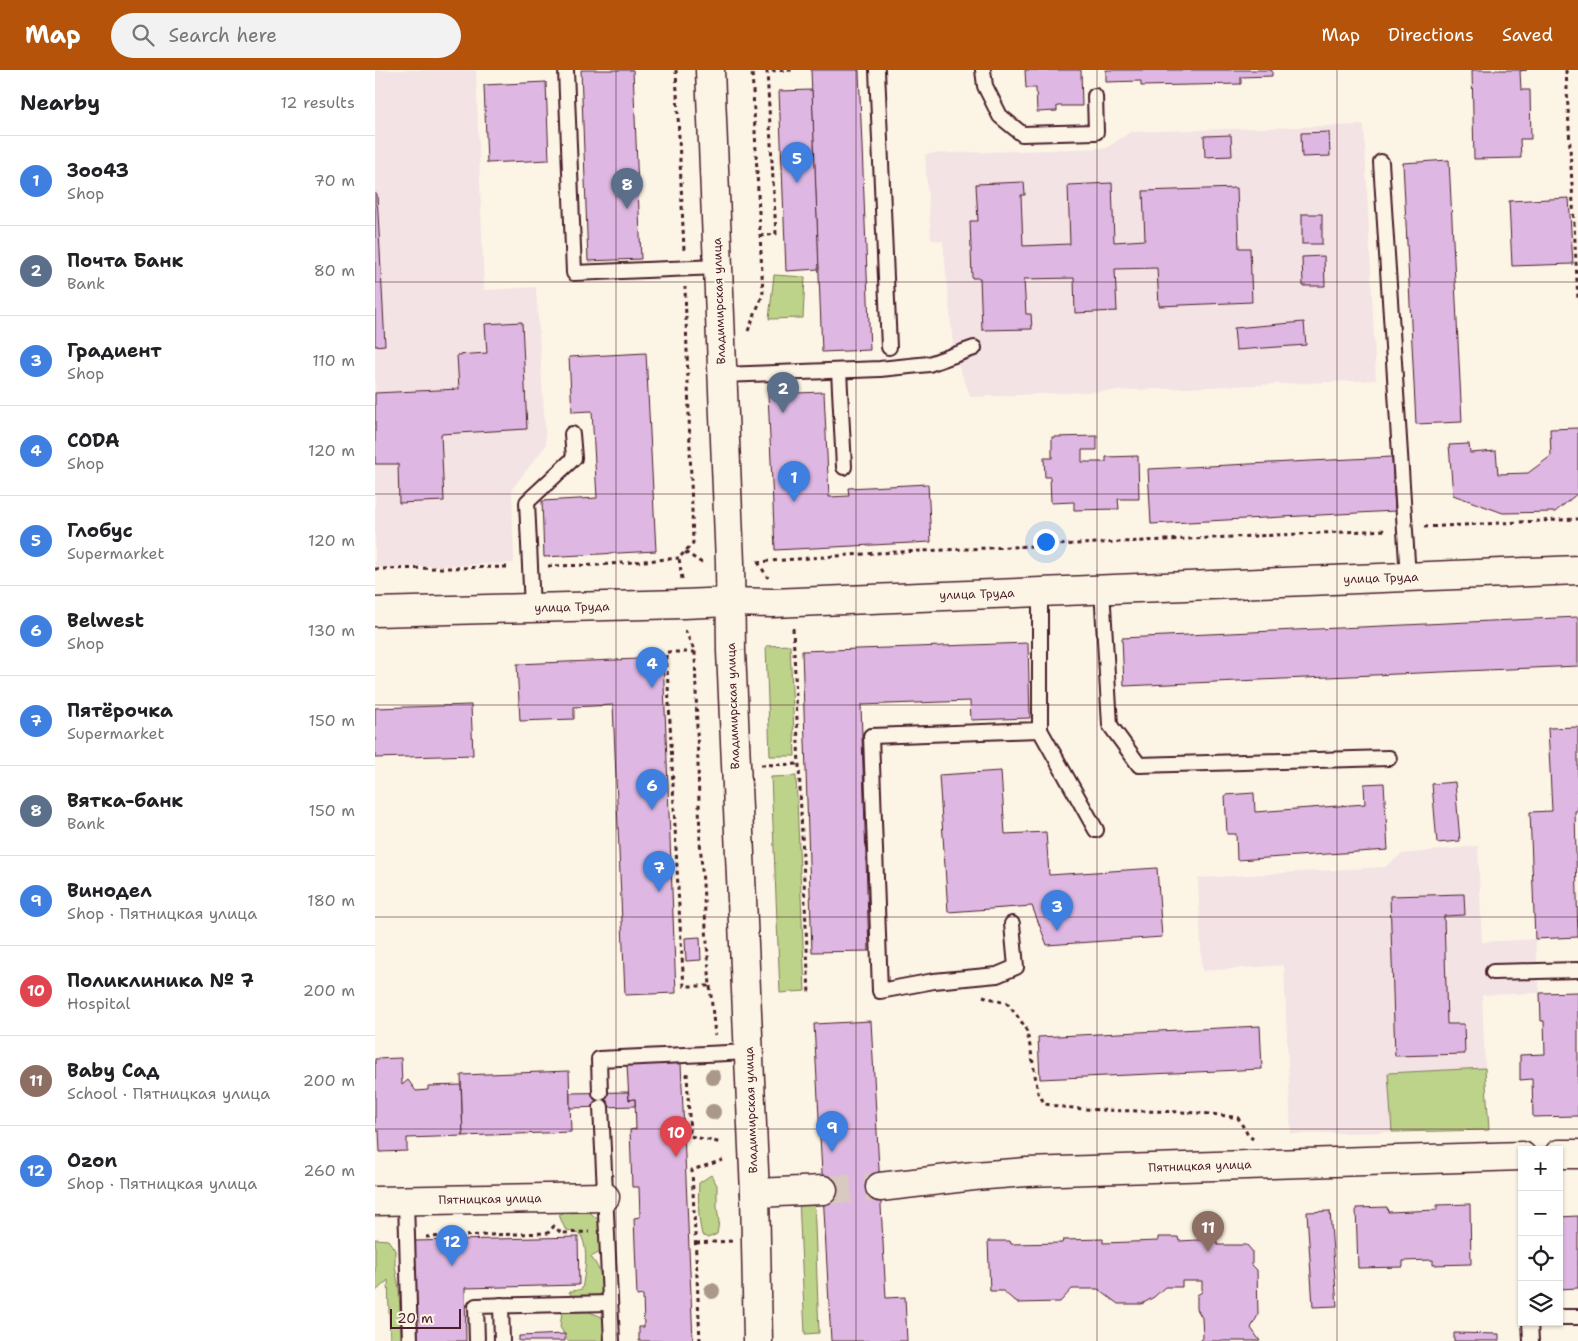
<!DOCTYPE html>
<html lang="en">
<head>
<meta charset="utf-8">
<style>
	:root { --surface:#fff; --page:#f2f2f2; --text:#202124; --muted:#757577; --line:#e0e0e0; --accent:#b45309 }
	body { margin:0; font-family:"Shantell Sans",sans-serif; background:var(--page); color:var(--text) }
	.controls { position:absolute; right:15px; bottom:15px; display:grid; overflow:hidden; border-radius:0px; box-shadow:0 1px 4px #0004 }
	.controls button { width:45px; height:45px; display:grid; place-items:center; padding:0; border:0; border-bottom:1px solid var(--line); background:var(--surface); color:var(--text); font:25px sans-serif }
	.scale { position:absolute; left:15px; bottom:12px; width:71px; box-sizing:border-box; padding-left:5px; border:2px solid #4a1f2b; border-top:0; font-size:14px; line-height:18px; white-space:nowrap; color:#4a1f2b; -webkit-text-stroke:4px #fcf5e5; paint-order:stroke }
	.you { position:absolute; left:670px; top:471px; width:18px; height:18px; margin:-12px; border:4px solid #fff; border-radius:50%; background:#1a73e8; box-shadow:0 0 0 8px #1a73e833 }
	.badge { display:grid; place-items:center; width:32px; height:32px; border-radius:50%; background:var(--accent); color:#fff; font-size:16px; font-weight:700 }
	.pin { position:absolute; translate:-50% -41px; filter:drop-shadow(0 1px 2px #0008) }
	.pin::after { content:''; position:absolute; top:26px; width:18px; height:15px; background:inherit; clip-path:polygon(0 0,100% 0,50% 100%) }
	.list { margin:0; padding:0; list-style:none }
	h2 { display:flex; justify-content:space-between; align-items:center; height:65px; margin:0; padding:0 20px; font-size:21px }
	h2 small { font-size:16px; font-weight:400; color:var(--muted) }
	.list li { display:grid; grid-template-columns:32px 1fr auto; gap:15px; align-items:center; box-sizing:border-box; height:90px; padding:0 20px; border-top:1px solid var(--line) }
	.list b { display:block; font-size:19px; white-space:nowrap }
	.list p { margin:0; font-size:16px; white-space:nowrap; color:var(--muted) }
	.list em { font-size:16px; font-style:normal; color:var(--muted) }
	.icon { flex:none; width:28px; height:28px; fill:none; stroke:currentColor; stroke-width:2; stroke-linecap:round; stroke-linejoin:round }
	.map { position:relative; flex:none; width:1203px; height:1271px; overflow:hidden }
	header { display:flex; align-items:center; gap:30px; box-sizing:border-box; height:70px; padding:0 25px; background:var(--accent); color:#fff }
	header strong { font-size:24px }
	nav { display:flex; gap:28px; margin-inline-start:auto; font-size:18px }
	.search { width:350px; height:45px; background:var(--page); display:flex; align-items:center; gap:12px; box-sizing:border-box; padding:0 18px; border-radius:28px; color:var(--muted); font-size:19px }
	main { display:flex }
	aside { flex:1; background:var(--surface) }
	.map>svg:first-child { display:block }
</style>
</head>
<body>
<header>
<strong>Map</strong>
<div class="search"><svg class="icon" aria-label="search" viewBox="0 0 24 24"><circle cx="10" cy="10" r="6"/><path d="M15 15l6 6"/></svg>Search here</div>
<nav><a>Map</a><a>Directions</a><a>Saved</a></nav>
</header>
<main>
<aside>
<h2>Nearby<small>12 results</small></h2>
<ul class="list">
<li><span class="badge" style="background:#3f7fe0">1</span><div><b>Зоо43</b><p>Shop</p></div><em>70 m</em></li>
<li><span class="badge" style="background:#5c6f8a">2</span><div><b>Почта Банк</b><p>Bank</p></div><em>80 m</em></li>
<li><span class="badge" style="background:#3f7fe0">3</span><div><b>Градиент</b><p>Shop</p></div><em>110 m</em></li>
<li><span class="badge" style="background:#3f7fe0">4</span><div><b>CODA</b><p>Shop</p></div><em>120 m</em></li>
<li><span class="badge" style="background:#3f7fe0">5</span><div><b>Глобус</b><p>Supermarket</p></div><em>120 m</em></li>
<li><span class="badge" style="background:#3f7fe0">6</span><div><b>Belwest</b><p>Shop</p></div><em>130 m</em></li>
<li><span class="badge" style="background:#3f7fe0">7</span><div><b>Пятёрочка</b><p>Supermarket</p></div><em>150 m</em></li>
<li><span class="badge" style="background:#5c6f8a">8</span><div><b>Вятка-банк</b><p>Bank</p></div><em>150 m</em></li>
<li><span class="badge" style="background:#3f7fe0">9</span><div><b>Винодел</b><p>Shop · Пятницкая улица</p></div><em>180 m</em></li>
<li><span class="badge" style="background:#e0444e">10</span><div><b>Поликлиника № 7</b><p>Hospital</p></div><em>200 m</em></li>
<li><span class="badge" style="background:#8d6e63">11</span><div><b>Baby Сад</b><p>School · Пятницкая улица</p></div><em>200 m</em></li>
<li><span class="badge" style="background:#3f7fe0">12</span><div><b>Ozon</b><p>Shop · Пятницкая улица</p></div><em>260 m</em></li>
</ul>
</aside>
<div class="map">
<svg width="1203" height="1271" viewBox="0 0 1203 1271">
	<rect width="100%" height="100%" fill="#fcf5e5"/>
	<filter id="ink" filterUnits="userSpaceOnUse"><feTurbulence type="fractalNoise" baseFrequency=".02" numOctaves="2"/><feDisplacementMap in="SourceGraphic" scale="10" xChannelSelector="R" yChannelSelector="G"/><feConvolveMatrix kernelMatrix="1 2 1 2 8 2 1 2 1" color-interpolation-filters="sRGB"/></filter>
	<g filter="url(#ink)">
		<g fill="#f3e3e4">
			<polygon points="0,0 101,0 109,220 161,217 171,375 137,419 139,493 0,498"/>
			<polygon points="989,55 1001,310 596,327 579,285 568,171 556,170 550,84 731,78 755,62"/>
			<polygon points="1103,776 1107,872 1160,869 1165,923 1107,925 1110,998 1013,1003 1017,1062 916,1064 909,895 827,901 823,808 1010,797 1027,784"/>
		</g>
		<g fill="#bcd389" stroke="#83795a">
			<polygon points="399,205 430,207 428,248 394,249"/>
			<polygon points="415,575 420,686 395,686 391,576"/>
			<polygon points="421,706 430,921 405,923 396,707"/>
			<polygon points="1110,998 1114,1060 1017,1062 1013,1003"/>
			<path d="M336 1105 342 1115V1137L344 1152 342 1164 333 1168 327 1165C323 1148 323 1130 324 1113Z"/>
			<polygon points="439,1128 444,1263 430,1264 424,1129"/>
			<path d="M199 1139 212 1140 226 1152 229 1180 216 1187C226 1200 230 1212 226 1228L201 1232 194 1222 207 1219C210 1202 214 1181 206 1165L190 1159 184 1145Z"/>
			<polygon points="0,1169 13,1170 20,1180 20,1196 24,1219 26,1271 15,1271 13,1210 0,1222"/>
			<polygon points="210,1240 227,1247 233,1263 234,1271 193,1271 185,1257 187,1242"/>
		</g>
		<g fill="#deb8e2" stroke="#4a1f2b">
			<polygon points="206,0 258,0 266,189 213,191"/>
			<polygon points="436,0 484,0 495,280 447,282"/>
			<polygon points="650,0 706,0 707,36 682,36 682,41 662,42 661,18 651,18"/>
			<polygon points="731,0 897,0 897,6 866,7 866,14 766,16 766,11 731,12"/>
			<polygon points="1097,0 1152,0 1145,1 1146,20 1155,20 1156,69 1145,69 1146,88 1099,89"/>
			<polygon points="171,12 174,90 112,93 109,15"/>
			<polygon points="437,20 444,199 411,201 404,21"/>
			<polygon points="954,62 955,86 927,87 926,63"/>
			<polygon points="856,65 857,86 830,87 829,66"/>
			<polygon points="1074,90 1087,352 1041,354 1028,93"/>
			<polygon points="649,112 650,125 646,125 648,176 695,174 693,115 737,113 739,172 770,170 768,121 862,118 864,178 875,178 877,232 784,236 782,198 740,199 742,241 700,243 699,208 649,209 651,244 656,244 657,259 607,260 605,208 597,208 595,151 603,151 601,114"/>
			<polygon points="0,124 2,124 10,275 0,276"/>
			<polygon points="1194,128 1198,194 1137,196 1134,131"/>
			<rect x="927" y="144" width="20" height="30"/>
			<polygon points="949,186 950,216 928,216 927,187"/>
			<polygon points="147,252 152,359 66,364 69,431 24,433 23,394 0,394 0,323 84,319 82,285 112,283 110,254"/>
			<polygon points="929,252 931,275 861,280 859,258"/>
			<polygon points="271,283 281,481 169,487 167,431 222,428 217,341 197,342 194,287"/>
			<polygon points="449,322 454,427 474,426 473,418 553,414 556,472 400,480 393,324"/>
			<polygon points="1203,358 1203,423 1180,442 1128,443 1078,425 1074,375 1094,374 1095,383 1121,381 1123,404 1153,403 1176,386 1175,359"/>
			<polygon points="722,366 722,380 707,380 707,392 731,392 731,387 763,386 764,429 743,429 744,439 699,440 699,432 676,433 675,407 670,407 669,388 677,388 677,367"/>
			<polygon points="1017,387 1020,441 776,454 773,399"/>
			<polygon points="1203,547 1203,596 749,616 747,568"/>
			<polygon points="653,573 655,648 596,650 595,631 486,635 494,881 437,882 427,581"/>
			<polygon points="288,588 301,923 250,925 238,635 199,637 199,649 145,651 142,594"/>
			<polygon points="96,635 98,685 0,688 0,638"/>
			<polygon points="1203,657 1203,741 1200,741 1203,867 1160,869 1155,742 1177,741 1173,658"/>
			<polygon points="626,701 630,764 671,762 674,805 782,798 787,867 672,875 657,836 573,842 564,705"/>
			<polygon points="1080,712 1085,771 1062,773 1057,714"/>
			<polygon points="1009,713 1013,780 862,790 861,764 852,764 850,725 879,723 880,742 990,734 989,714"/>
			<polygon points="1089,824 1090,845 1069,846 1072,954 1089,954 1090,984 1020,986 1015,826"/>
			<polygon points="325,867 326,890 311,891 310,868"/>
			<polygon points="1203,922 1203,1046 1158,1047 1157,1009 1145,1010 1145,985 1170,984 1169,951 1166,951 1165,923"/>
			<polygon points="496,951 511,1228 530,1227 532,1271 456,1271 439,954"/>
			<polygon points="885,956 887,999 665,1009 663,967"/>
			<polygon points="26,988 27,1015 33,1010 41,1021 53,1020 53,1016 86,1015 88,1066 32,1068 32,1081 5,1082 4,1061 0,1061 0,989"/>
			<polygon points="306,993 318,1271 264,1271 264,1257 269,1257 268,1225 262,1226 259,1148 265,1147 264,1117 257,1117 255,1060 261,1059 260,1029 254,1030 252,995"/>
			<polygon points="194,1001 196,1062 88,1066 86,1005"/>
			<polygon points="253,1022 254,1030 260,1029 260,1036 195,1038 195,1023"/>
			<polygon points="1095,1134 1096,1194 1058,1195 1058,1190 1028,1191 1028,1197 983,1198 981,1138 1012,1137 1013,1142 1062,1140 1062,1135"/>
			<polygon points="955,1141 962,1236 938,1237 932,1142"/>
			<polygon points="1203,1146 1203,1218 1184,1219 1184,1147"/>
			<polygon points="203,1167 204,1215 90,1218 91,1271 43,1271 40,1171"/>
			<polygon points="783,1167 803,1167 804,1171 841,1169 843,1175 872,1175 877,1181 877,1195 882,1200 883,1245 876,1258 885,1271 825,1271 828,1268 827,1248 822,1239 822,1225 827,1222 827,1211 807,1211 807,1217 790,1217 779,1227 767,1234 743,1234 723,1219 697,1219 685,1232 642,1233 628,1221 615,1221 613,1171 635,1171 636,1174 687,1173 688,1170 728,1169 728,1173 783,1171"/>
			<polygon points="1079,1263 1124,1264 1124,1271 1079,1271"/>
			<polygon points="190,1264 190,1271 144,1271 144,1266"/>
		</g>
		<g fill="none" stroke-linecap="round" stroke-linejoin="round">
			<polyline stroke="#d8cac0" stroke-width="28" stroke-dasharray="28 14" stroke-linecap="butt" points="448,1120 505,1117"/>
			<defs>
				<g id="service">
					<polyline points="191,0 199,203 343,197"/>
					<polyline points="502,0 514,277"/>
					<polyline points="608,0 610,16 625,46 647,64 721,62 720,26"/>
					<polyline points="1006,92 1033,507"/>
					<polyline points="464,301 469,397"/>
					<polyline points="347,305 505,299 554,294 599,278"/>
					<polyline points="727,519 735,655 764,695 1014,688"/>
					<polyline points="157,538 152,432 199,388 197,364"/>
					<polyline points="665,660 721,760"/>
					<polyline points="637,854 641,897 622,905 559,911 505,921 496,666 665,660 665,522"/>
					<polyline points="1118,902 1203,900"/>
					<polyline points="225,1023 224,989 374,982"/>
					<polyline points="226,1037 237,1271"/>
					<polyline points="31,1131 35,1271"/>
					<polyline points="126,1235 127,1271"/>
					<polyline points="1184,1247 1203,1247"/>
					<polyline points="1155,1252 1156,1271"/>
					<polyline points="102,1271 101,1236 235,1233"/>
				</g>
				<g id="minor">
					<polyline points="0,542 308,534 355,532 397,533 1203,500"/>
					<polyline points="1184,1084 1203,1084"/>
					<polyline points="505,1117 599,1106 652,1102 1147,1086"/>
					<polyline points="380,1123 448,1120"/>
					<polyline points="0,1131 230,1127"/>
				</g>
				<polyline id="secondary" points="335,0 355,493 356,581 380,1123 383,1271"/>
			</defs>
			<use href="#service" stroke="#4a1f2b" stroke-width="18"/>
			<use href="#minor" stroke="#4a1f2b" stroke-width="31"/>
			<use href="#secondary" stroke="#4a1f2b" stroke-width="31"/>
			<g stroke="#4a1f2b" stroke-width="3" stroke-dasharray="4 4" stroke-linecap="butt">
				<polyline points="301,0 309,180"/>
				<polyline points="1191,0 1203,230"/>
				<polyline points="385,166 401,164 392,1 419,0"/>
				<polyline points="373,261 388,224 377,0"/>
				<polyline points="1049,457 1203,449"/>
				<polyline points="310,482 327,493"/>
				<polyline points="382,492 502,483 1013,460"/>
				<polyline points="383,492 393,508"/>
				<polyline points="173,496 224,495 304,488"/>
				<polyline points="0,499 136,497"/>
				<polyline points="307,509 304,488 318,473 310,217"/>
				<polyline points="418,558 434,925"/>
				<path d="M310 560 320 582 325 770 335 916H309C301 805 298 693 291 582H320"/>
				<polyline points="386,695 425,694"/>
				<polyline points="335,916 340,965"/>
				<path d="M608 926 633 934 651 958 656 981 663 1023 670 1034C733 1046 799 1036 863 1048L873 1065 878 1069"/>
				<polyline points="312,1003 315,1066 347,1073"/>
				<polyline points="51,1167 173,1163 179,1156 186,1163 214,1162"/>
				<polyline points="321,1173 357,1171"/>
				<polyline points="325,1271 317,1100 348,1090"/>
			</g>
			<use href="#service" stroke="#fcf5e5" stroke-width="14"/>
			<use href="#minor" stroke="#fcf5e5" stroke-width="28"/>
			<use href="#secondary" stroke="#fcf5e5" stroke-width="28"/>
		</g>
		<g fill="#aa988b">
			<circle cx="338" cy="1007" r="8"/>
			<circle cx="338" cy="1042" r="8"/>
			<circle cx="337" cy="1221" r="8"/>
		</g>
	</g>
	<path fill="none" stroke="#4a1f2b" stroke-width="1" stroke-opacity="0.55" d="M241 0V1271M481 0V1271M722 0V1271M962 0V1271M0 212H1203M0 424H1203M0 635H1203M0 847H1203M0 1059H1203"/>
	<g text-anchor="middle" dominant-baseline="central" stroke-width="4" stroke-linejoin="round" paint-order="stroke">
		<g font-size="12" fill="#4a1f2b" stroke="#fcf5e5">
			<text transform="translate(344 231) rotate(-92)">Владимирская улица</text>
			<text transform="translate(1006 508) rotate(-2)">улица Труда</text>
			<text transform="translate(602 524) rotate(-2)">улица Труда</text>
			<text transform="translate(197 537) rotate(-1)">улица Труда</text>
			<text transform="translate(358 636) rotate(-92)">Владимирская улица</text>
			<text transform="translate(376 1040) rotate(-92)">Владимирская улица</text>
			<text transform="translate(825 1096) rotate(-2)">Пятницкая улица</text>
			<text transform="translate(115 1129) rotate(-1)">Пятницкая улица</text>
		</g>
	</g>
</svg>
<div class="controls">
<button>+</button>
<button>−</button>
<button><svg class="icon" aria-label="locate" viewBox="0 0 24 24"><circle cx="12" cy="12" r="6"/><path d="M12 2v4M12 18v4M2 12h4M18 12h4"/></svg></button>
<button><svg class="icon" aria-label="layers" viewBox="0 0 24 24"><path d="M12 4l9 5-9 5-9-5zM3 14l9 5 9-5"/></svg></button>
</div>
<div class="scale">20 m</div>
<div class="you"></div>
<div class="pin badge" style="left:419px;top:432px;background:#3f7fe0">1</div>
<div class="pin badge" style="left:408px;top:343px;background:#5c6f8a">2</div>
<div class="pin badge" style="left:682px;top:861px;background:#3f7fe0">3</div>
<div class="pin badge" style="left:277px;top:618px;background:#3f7fe0">4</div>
<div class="pin badge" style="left:422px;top:113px;background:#3f7fe0">5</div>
<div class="pin badge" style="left:277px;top:740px;background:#3f7fe0">6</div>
<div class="pin badge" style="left:284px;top:822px;background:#3f7fe0">7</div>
<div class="pin badge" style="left:252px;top:139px;background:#5c6f8a">8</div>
<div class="pin badge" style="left:457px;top:1082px;background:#3f7fe0">9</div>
<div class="pin badge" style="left:301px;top:1087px;background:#e0444e">10</div>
<div class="pin badge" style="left:833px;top:1182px;background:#8d6e63">11</div>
<div class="pin badge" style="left:77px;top:1196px;background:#3f7fe0">12</div>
</div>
</main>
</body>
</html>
